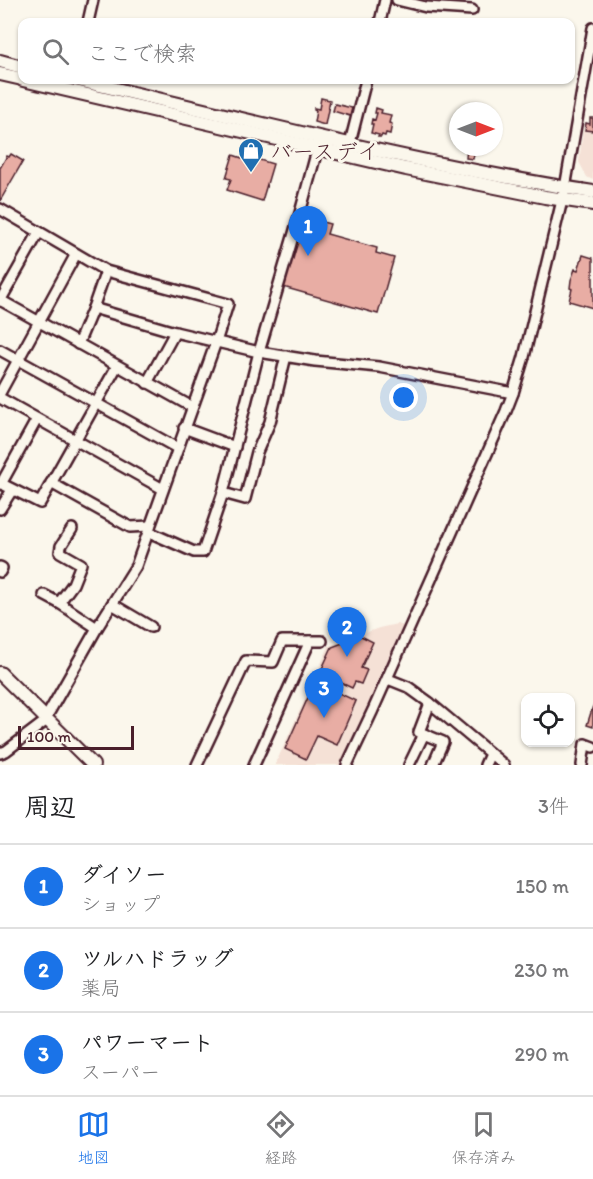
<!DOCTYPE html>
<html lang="ja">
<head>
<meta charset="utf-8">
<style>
	:root { --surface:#fff; --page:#f2f2f2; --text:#202124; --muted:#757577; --line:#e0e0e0; --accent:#1a73e8 }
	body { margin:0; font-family:Itim,"Klee One",sans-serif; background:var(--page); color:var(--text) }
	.controls { position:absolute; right:18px; bottom:18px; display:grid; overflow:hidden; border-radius:12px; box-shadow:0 2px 4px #0004 }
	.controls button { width:54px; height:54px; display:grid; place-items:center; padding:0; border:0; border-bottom:2px solid var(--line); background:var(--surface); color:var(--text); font:30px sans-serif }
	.compass { position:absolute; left:449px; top:102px; width:54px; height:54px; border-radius:50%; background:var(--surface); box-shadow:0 2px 4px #0004; rotate:90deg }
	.scale { position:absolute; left:18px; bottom:15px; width:116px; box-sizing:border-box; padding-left:6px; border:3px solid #4a1f2b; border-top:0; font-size:16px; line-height:21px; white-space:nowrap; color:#4a1f2b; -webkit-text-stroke:4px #fbf7ec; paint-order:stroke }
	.you { position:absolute; left:404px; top:398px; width:21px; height:21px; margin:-15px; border:4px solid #fff; border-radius:50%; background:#1a73e8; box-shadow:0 0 0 9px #1a73e833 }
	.badge { display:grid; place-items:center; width:39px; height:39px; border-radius:50%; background:var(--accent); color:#fff; font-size:20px; font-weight:700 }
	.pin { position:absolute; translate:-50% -50px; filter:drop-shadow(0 2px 3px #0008) }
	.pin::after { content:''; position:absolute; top:32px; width:21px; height:18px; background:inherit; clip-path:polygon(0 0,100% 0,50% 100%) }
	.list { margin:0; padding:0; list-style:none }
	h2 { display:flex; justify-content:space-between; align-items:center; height:78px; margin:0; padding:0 24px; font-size:26px }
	h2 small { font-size:20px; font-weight:400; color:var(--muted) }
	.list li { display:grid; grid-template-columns:39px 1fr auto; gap:18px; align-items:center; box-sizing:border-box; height:84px; padding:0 24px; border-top:2px solid var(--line) }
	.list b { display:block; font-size:22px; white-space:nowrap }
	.list p { margin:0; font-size:20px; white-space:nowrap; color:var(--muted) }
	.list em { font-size:20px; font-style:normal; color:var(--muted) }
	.icon { flex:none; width:33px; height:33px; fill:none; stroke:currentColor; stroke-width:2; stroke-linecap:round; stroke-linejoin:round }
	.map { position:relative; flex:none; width:593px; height:765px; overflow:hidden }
	.search { position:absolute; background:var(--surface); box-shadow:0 2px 4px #0004; left:18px; right:18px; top:18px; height:66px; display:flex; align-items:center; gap:15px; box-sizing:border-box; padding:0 21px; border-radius:12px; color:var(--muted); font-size:22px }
	.sheet { height:330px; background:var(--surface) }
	nav { display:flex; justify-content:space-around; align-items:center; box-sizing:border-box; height:84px; border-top:2px solid var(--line); background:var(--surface); font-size:16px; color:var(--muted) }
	nav a { display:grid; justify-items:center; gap:3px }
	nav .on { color:var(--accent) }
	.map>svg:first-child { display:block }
</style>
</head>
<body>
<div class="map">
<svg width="593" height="765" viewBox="0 0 593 765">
	<rect width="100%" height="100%" fill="#fbf7ec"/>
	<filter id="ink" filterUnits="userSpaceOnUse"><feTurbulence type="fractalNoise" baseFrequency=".0167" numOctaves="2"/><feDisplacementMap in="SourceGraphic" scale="12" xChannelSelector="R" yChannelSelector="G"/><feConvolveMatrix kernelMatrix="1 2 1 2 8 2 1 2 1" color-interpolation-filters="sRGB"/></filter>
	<g filter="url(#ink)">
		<g fill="#f5e1d6">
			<polygon points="583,130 593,131 593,180 587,177 579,162"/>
			<polygon points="397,624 404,626 373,698 369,697 372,699 340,765 275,765 329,646 379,628"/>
		</g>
		<g fill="#e8ada4" stroke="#4a1f2b" stroke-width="1.5">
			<polygon points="321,98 330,100 325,125 314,122 316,111 314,110 314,108 319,109"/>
			<polygon points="335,104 352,108 350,116 333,111"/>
			<polygon points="376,108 382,110 381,113 391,115 389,123 392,124 390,134 386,133 385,136 382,135 381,137 378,137 379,135 371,133 373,124 371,124 372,119 375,120 377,113 375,113"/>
			<polygon points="590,118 593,118 593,131 585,130 586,123 590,124"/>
			<polygon points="467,147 478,147 478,151 475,150 473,159 466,158"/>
			<polygon points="11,154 23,161 0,201 0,168 7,156 9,157"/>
			<polygon points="233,155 245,159 246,156 273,164 262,201 227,190 231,179 226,178"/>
			<polygon points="303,217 330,224 327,234 377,248 376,253 394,258 378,314 283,287"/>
			<polygon points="583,255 593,258 593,308 569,301 572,289 570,288 571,280 575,269 578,270"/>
			<polygon points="361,636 373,642 361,668 367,670 361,684 355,682 352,688 320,673 332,647"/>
			<polygon points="315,682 356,701 337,745 317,736 306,759 285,749"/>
			<polygon points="593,706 593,727 587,725"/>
		</g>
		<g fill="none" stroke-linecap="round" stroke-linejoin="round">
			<defs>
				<g id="minor">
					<polyline points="397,0 426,7 472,10"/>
					<polyline points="88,22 93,0"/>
					<polyline points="380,22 385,0"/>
					<polyline points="350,143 366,80"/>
					<polyline points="0,209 106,271 228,304 216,342 136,566 97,628 43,723 6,751 0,753"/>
					<polyline points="0,300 192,407"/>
					<polyline points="0,301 39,232"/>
					<polyline points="93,308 175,332 259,352 315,361 379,367 513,393"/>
					<polyline points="78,344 93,308 106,271"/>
					<polyline points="0,350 177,448"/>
					<polyline points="147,383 175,332"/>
					<polyline points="0,393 76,254"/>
					<polyline points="0,398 163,489"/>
					<polyline points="184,428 235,447"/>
					<polyline points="0,483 40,503 117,366"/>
					<polyline points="51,483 130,527 150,526"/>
					<polyline points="1,484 37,419"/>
					<polyline points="223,493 245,499 257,452 270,422 286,356"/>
					<polyline points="0,509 12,490"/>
					<polyline points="149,532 194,552 203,552 223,493 259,352 300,213 319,143"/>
					<polyline points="0,567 2,568 0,572"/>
					<polyline points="44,595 59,603 97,628"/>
					<polyline points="59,603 73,584 81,564 60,552 61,546 72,529"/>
					<polyline points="112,604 151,627"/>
					<polyline points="388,679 408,687 430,703 504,765"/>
					<polyline points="430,703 419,732 443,742 433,765"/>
					<polyline points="197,765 246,661 273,662 282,641 322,641"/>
					<polyline points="254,765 310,641"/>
					<polyline points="347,765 373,710 506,411 513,393 524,357 565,188 593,28"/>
					<polyline points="409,765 424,734"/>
					<polyline points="485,765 490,754"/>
					<polyline points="582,765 585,744 593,747"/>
				</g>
				<g id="major">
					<polyline points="0,61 22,67"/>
					<polyline points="0,74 22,79"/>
					<polyline points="23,80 406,169 545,197 593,204"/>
					<path d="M78 80C249 120 420 165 593 192"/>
					<polyline points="0,673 93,765"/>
				</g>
			</defs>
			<use href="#minor" stroke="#4a1f2b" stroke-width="14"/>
			<use href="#major" stroke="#4a1f2b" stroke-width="16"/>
			<use href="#minor" stroke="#fbf7ec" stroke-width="9"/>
			<use href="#major" stroke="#fbf7ec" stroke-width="12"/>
		</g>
	</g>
	<defs>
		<symbol id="shop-pin" viewBox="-11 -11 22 30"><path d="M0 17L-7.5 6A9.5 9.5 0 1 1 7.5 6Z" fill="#1f6fb2" stroke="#fbf7ec"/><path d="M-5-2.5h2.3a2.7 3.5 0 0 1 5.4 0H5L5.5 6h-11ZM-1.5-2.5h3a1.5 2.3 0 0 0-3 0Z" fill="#fff"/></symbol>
	</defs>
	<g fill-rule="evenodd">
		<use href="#shop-pin" x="236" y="136" width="30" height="40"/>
	</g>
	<g text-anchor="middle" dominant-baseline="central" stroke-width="6" stroke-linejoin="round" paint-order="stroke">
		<g font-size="22" fill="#4a1f2b" stroke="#fbf7ec" text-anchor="start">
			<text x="270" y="151">バースデイ</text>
		</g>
	</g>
</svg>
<div class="controls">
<button><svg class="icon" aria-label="locate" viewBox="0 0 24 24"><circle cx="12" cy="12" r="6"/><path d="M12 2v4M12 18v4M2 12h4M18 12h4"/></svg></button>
</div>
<svg class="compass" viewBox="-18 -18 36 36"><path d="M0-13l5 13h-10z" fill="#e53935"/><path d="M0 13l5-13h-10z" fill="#757577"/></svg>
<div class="scale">100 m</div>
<div class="you"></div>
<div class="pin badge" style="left:308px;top:256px">1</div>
<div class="pin badge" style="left:347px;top:657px">2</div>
<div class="pin badge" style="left:324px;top:718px">3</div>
<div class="search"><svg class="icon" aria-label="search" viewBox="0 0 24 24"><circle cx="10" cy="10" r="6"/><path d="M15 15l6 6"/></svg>ここで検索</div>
</div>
<section class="sheet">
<h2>周辺<small>3件</small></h2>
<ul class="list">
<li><span class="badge">1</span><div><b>ダイソー</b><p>ショップ</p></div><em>150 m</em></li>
<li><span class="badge">2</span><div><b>ツルハドラッグ</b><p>薬局</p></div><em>230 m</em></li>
<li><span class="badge">3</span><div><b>パワーマート</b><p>スーパー</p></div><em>290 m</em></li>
</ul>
</section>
<nav>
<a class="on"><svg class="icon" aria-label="map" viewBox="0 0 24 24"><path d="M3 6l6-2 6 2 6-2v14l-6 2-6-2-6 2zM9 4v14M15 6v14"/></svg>地図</a>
<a><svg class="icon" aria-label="directions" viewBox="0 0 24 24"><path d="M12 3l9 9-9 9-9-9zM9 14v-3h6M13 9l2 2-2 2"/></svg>経路</a>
<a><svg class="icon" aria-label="saved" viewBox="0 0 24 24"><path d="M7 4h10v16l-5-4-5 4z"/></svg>保存済み</a>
</nav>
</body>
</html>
